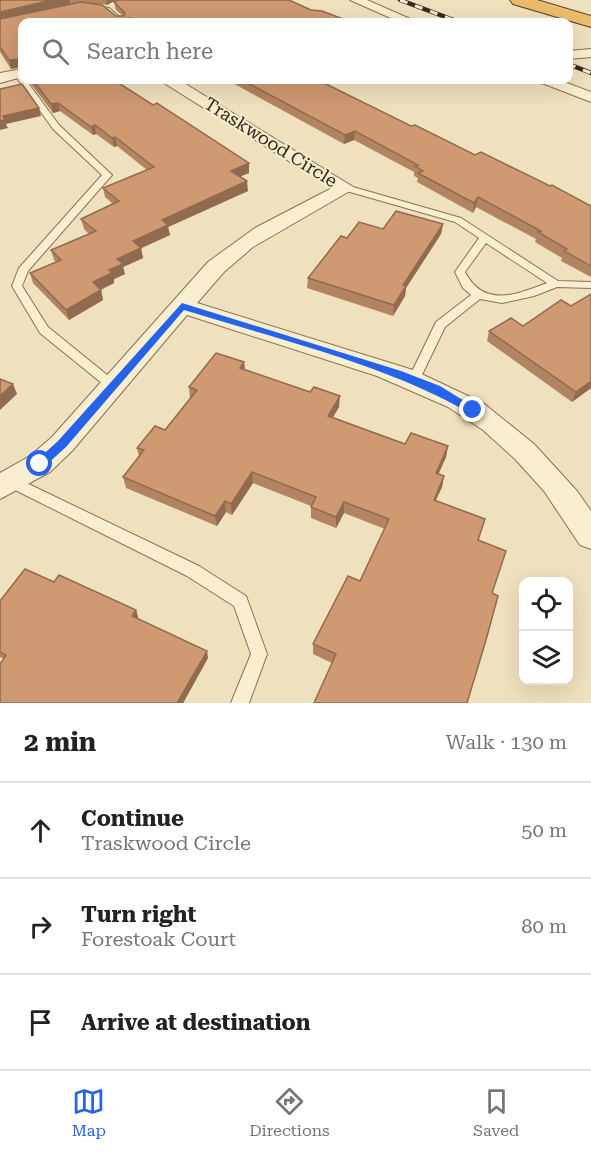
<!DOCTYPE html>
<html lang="en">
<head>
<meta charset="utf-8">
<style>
	:root { --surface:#fff; --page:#f2f2f2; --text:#222; --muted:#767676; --line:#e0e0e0; --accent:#2563eb }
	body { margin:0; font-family:"Roboto Serif",serif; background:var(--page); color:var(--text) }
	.controls { position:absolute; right:18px; bottom:18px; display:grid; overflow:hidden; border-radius:12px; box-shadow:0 6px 24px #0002 }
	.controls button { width:54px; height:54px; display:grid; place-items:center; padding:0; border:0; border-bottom:2px solid var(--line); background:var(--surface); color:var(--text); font:30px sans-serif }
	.stop { position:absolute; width:18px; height:18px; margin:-14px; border:4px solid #2563eb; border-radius:50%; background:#fff }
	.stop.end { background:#2563eb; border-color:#fff; box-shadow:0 2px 6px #0008 }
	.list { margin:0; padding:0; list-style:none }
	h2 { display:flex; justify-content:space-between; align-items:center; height:78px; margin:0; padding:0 24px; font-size:26px }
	h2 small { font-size:20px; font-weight:400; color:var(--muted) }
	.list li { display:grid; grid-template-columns:39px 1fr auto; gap:18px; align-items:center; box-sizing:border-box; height:96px; padding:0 24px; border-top:2px solid var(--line) }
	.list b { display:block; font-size:22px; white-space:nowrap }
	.list p { margin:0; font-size:20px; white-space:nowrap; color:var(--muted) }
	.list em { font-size:20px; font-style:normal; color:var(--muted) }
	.icon { flex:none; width:33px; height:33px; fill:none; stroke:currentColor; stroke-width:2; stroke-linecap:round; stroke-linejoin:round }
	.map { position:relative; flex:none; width:591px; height:703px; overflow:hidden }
	.search { position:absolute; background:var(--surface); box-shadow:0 6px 24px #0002; left:18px; right:18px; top:18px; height:66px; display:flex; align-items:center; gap:15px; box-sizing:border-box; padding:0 21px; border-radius:12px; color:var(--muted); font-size:22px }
	.sheet { height:366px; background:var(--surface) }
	nav { display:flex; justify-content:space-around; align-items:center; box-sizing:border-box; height:84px; border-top:2px solid var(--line); background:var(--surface); font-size:16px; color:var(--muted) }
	nav a { display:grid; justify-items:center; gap:3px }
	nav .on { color:var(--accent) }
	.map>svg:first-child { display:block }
</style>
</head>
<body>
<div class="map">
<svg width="591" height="703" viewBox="0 0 591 703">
	<rect width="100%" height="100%" fill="#efe1bd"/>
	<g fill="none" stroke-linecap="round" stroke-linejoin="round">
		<defs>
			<g id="service">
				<polygon points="92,5 109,8 125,22 119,22 105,11 90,8 89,7"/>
				<polygon points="15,72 21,72 22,80 26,80 59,125 112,175 28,271 22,286 48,327 117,383 119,386 117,389 109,389 40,333 12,286 19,268 102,175 53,129 14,74"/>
				<path d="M346 185 461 218 558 281 591 282V288L557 287 534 296 502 303 480 299 445 327 418 383H410L408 380 436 322 471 295 463 288 455 272 479 238 455 222 343 190 341 188ZM486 243 547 283C516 295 484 308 465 272Z"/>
				<polygon points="12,476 199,566 246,596 267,654 249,703 231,703 251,654 234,606 187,576 7,486 5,482 7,478"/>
			</g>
			<g id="minor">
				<polygon points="350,0 367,0 417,22 400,22"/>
				<polygon points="591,49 591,57 568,59 568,51"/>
				<polygon points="22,69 22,77 0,83 0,73"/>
				<polygon points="162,80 179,80 355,188 253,247 224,272 197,303 413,370 483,403 534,444 577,491 591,511 591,549 580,545 544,491 515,459 483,430 448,407 377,376 187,315 72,451 50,472 0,499 0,473 30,456 52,437 208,262 255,228 332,188 164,83"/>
				<polygon points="540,80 559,80 591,92 591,102 542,83"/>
			</g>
			<polygon id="trunk" points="510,0 537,0 591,16 591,27 513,4"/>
		</defs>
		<use href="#service" stroke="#887156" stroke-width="2"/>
		<use href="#minor" stroke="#887156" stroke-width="2"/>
		<use href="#trunk" stroke="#553e2a" stroke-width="2"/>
		<use href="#service" fill="#faeed0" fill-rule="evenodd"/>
		<use href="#minor" fill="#faeed0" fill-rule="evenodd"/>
		<use href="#trunk" fill="#ecbc6e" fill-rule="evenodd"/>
		<defs>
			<g id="rail">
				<polyline points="400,0 459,22"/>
				<polyline points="568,64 591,73"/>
			</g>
		</defs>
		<use href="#rail" stroke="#36281b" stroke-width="4.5"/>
		<use href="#rail" stroke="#f6ebcd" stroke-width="3" stroke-dasharray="8" stroke-linecap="butt"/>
	</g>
	<g fill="#b28461" fill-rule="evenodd">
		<path d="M0 0H116L107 5 102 4 116 16H123L116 10 114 2 311 10 351 22H22V72V67L11 69 0 52ZM70 4H73L29 13Z"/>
		<polygon points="28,80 114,80 249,173 240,176 248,191 168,227 170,235 141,248 143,258 123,267 125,274 114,279 114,283 101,290 103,300 69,320 33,283 30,273 56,262 54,260 51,250 89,234 84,229 81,219 113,204 105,197 103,188 147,170 117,146 114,147 96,134 93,135 60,111 53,113"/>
		<polygon points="227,80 318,80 411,126 475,155 550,186 591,206 591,277 561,261 562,258 535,242 536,239 476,207 473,213 417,182 418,178 414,176 414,172 354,140 344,144"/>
		<polygon points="443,224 441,234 406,288 405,296 393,316 307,288 308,278 347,238 383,229"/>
		<polygon points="591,294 591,388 572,402 487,341 489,331 523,326 571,306"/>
		<polygon points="244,362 245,370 339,407 333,417 405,444 448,446 446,457 438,474 444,476 442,487 436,500 332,663 313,654 313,644 360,581 385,529 344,513 336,528 311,518 311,506 253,483 232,515 226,512 217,526 126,488 123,477 139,457 137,448 165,430 190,398 189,387"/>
		<polygon points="54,582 136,610 138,617 137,619 208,658 183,703 0,703 4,659 0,657 0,601"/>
	</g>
	<g fill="#916b4f">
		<polygon points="52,0 70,0 70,4 0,20 0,12"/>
		<polygon points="106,0 116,0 107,5"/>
		<polygon points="130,18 130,22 103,22"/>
		<polygon points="21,59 22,67 11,69 9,60"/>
		<polygon points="58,103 60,111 53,113 51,104"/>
		<polygon points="39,108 41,116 6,124 8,128 0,130 0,121 3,116"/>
		<polygon points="95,125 96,134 93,135 91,127"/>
		<polygon points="355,131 354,140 344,144 345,135"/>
		<polygon points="115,137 117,146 114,147 112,138"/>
		<polygon points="249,163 249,173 232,180 231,171"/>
		<polygon points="247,181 248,191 168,227 170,235 135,251 133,241 162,220"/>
		<polygon points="478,197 476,207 473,213 474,203"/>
		<polygon points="443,224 441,234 406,288 405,296 393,316 394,305 403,285"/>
		<polygon points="141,248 143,258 123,267 125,274 114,279 114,283 95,292 93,282 109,270 117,259"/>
		<polygon points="101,290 103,300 69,320 66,310"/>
		<polygon points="244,362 245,374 240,368"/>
		<polygon points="591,381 591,388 572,402 576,392"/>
		<polygon points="13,384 17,394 0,410 0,396"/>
		<polygon points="340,396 339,407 327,427 328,416"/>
		<polygon points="448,446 446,457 434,484 436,473"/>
		<polygon points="252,472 253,483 232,515 231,504"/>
		<polygon points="444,476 442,487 431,510 434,500"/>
		<polygon points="225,501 226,512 217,526 215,516"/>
		<polygon points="344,502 344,513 336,528 336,517"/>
		<polygon points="136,610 138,617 134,624 132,616"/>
		<polygon points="207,651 208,658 183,703 177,703"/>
	</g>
	<g fill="#cf9971" stroke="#916b4f" stroke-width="1.5">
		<polygon points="0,0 52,0 0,12"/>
		<polygon points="118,0 289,0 311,10 322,11 351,22 143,22 130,18 103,22 22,22 22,69 21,59 9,60 0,47 0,19 81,2 102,5 116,16 124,16 125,13 114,2"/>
		<polygon points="33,80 114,80 153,105 157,103 249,163 231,171 247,181 162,220 168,225 133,241 141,248 117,259 123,264 109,270 112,273 93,282 101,290 66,310 30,273 61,260 51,250 96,231 81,219 119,201 103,188 154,167 115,137 112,138 95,125 91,127 58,103 51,104"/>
		<polygon points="242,80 318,80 411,126 415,125 475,155 481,152 550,186 552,185 591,206 591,266 564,251 567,249 538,232 541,231 478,197 474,203 418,173 423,171 415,166 418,165 355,131 345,135"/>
		<polygon points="22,84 39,108 3,116 5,120 0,121 0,89"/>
		<polygon points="396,211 443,224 403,285 406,286 394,305 308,278 341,236 347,238 359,222 383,229"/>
		<polygon points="591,294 591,381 576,392 489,331 511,318 523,326 561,300 571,306"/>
		<polygon points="216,353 244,362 240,368 310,392 314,387 340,396 328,416 405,444 411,433 448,446 436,473 444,476 434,500 485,519 478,540 506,551 492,593 498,596 486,640 467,703 314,703 336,654 313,644 348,576 360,581 389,519 344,502 336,517 311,507 316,497 252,472 231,504 225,501 215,516 123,477 144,450 137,448 155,426 165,430 197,390 189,387"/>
		<polygon points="0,379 13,384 0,396"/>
		<polygon points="25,569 54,582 59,575 136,610 132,616 207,651 177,703 0,703 0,664 6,655 0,652 0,601"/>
	</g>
	<path fill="#2563eb" d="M182 303 401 371 440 386 479 410 473 414 470 413C382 363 280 340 184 310L66 447 44 467H36V461L58 441Z"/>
	<g text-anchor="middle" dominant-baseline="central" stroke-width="4.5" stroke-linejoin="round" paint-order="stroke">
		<g font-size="18" fill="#36281b" stroke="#f6ebcd">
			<text transform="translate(271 142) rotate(32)">Traskwood Circle</text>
		</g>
	</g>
</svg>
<div class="controls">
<button><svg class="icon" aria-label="locate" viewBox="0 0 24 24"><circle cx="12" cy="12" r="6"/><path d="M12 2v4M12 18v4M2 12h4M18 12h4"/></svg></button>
<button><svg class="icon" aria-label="layers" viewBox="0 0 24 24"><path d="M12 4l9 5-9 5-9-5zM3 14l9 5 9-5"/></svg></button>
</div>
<div class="stop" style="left:40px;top:464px"></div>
<div class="stop end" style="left:473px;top:410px"></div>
<div class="search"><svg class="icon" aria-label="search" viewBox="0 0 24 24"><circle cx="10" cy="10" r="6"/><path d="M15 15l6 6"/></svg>Search here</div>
</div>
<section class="sheet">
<h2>2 min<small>Walk · 130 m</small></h2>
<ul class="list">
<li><svg class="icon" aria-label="ahead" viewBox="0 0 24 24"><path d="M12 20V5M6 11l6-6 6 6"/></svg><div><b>Continue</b><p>Traskwood Circle</p></div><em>50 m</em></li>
<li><svg class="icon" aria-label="right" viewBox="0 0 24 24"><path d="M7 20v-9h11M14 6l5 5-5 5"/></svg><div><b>Turn right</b><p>Forestoak Court</p></div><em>80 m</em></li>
<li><svg class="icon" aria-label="arrive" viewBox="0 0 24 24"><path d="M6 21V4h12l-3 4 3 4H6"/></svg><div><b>Arrive at destination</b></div></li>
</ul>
</section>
<nav>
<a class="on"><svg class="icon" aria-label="map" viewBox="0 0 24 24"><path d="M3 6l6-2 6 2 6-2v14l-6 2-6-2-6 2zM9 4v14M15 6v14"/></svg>Map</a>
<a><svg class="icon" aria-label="directions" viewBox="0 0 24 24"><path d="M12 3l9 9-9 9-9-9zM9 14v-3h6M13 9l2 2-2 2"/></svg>Directions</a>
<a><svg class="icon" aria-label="saved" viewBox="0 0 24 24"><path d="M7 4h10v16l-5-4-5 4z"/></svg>Saved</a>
</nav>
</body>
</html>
